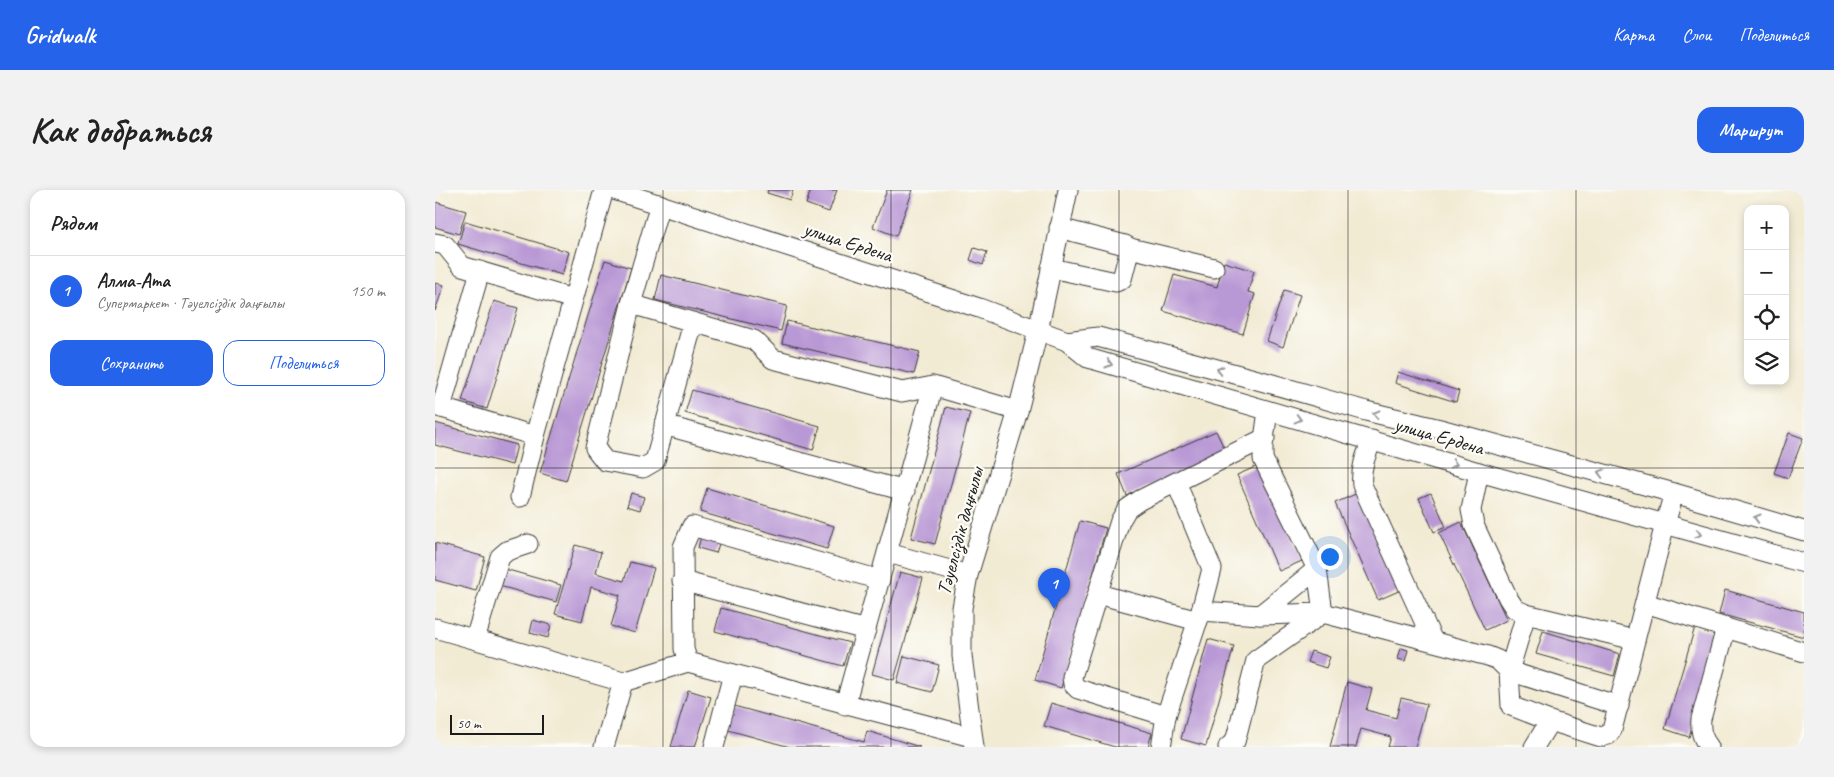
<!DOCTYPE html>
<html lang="ru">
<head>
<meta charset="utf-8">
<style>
	:root { --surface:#fff; --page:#f2f2f2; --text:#222; --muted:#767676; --line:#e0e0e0; --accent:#2563eb }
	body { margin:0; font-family:Caveat,sans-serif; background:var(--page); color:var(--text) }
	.controls { position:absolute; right:15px; top:15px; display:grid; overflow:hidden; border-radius:10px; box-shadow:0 2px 8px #0003 }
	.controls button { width:45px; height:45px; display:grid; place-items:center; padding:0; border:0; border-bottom:1px solid var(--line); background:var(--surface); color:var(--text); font:25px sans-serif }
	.scale { position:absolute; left:15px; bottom:12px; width:94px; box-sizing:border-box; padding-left:5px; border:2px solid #1c1c1c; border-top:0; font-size:14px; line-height:18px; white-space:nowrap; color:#1c1c1c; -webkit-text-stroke:4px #fdfcf7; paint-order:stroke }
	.you { position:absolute; left:894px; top:366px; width:18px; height:18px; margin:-12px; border:4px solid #fff; border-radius:50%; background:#1a73e8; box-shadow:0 0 0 8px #1a73e833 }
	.badge { display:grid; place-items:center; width:32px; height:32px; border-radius:50%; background:var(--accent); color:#fff; font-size:16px; font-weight:700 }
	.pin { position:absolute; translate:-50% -41px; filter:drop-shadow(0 1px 2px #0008) }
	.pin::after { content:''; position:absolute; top:26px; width:18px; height:15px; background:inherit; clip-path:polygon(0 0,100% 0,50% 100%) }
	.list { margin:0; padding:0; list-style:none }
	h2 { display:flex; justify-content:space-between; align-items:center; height:65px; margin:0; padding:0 20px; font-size:21px }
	h2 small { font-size:16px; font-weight:400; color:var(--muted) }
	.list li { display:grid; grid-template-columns:32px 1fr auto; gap:15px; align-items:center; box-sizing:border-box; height:70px; padding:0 20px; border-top:1px solid var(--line) }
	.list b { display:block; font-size:19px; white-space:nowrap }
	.list p { margin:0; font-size:16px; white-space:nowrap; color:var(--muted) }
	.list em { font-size:16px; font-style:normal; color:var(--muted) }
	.actions { display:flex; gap:10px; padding:15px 20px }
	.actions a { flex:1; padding:11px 0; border:1px solid var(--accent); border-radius:15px; text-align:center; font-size:18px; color:var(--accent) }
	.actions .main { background:var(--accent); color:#fff }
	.icon { flex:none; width:28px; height:28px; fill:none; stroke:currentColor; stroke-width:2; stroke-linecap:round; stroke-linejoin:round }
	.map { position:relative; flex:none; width:1369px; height:557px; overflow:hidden; border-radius:15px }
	header { display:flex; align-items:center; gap:30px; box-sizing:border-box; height:70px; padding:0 25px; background:var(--accent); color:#fff }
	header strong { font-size:24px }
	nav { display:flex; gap:28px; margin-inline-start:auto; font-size:18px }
	.intro { display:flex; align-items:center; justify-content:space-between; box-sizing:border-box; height:120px; padding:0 30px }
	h1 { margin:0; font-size:35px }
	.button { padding:12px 22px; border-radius:15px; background:var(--accent); color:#fff; font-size:18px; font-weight:700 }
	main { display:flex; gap:30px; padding:0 30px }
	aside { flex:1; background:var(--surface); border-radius:15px; box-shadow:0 2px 8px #0003 }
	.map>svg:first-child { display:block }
</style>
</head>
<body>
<header>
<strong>Gridwalk</strong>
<nav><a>Карта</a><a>Слои</a><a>Поделиться</a></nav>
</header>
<div class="intro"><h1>Как добраться</h1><a class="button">Маршрут</a></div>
<main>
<aside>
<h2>Рядом<small></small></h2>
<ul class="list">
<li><span class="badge">1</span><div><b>Алма-Ата</b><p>Супермаркет · Тәуелсіздік даңғылы</p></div><em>150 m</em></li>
</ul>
<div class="actions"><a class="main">Сохранить</a><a>Поделиться</a></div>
</aside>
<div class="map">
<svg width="1369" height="557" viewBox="0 0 1369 557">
	<rect width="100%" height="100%" fill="#fdfcf7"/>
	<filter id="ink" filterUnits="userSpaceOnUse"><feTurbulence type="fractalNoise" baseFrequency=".02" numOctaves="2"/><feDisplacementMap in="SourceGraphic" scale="10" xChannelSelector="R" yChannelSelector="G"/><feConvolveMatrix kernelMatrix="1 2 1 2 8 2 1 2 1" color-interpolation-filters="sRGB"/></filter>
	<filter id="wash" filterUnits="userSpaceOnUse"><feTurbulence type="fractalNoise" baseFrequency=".0096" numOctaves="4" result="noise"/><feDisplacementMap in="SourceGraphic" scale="20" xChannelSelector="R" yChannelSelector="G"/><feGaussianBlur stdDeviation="1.12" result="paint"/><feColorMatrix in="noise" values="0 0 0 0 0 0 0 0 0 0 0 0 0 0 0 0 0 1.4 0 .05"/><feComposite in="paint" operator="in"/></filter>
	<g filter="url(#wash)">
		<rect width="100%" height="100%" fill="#f2ebd4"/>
		<g id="blocks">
			<g fill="#b999d5">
				<polygon points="333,0 358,0 355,10 332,3"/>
				<polygon points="376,0 402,0 394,22 371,14"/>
				<polygon points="452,0 478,0 461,46 438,37"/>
				<polygon points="0,12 31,21 24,44 0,37"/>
				<polygon points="30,31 134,62 127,85 23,54"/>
				<polygon points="539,58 552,62 548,75 535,70"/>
				<polygon points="170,70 196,78 131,291 105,283"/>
				<polygon points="789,72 819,81 813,102 820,104 808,144 728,121 739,85 782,97"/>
				<polygon points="226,85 352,116 346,141 220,110"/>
				<polygon points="0,93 9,95 0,121"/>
				<polygon points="849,100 865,105 848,157 832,151"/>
				<polygon points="59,111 83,118 52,219 27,211"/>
				<polygon points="352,131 485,162 479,184 347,153"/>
				<polygon points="963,182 1024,201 1021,212 960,193"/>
				<polygon points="257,200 385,236 378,260 250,223"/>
				<polygon points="511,217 535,223 500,354 476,348"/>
				<polygon points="0,233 82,255 77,275 0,255"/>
				<polygon points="781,241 791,262 692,306 683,284"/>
				<polygon points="1354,243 1368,248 1353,288 1339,283"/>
				<polygon points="825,275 867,371 844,381 802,285"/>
				<polygon points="272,298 399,336 392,359 265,322"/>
				<polygon points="196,303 209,307 205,320 192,316"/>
				<polygon points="923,303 966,400 943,410 900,313"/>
				<polygon points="996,303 1011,337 999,342 984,308"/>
				<polygon points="645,331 671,338 626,498 600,490"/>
				<polygon points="1026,332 1072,430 1050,440 1004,343"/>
				<polygon points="266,346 285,351 281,363 263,358"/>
				<polygon points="0,353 50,367 41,401 0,390"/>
				<polygon points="140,355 166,362 161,383 189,391 195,372 219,378 200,443 176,436 185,405 156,397 147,431 120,424"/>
				<polygon points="66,378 126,395 121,412 61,395"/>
				<polygon points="465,382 488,388 459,490 437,484"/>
				<polygon points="1290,400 1369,422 1369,447 1284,424"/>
				<polygon points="286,418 415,453 408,476 280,441"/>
				<polygon points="98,430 116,435 113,448 95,443"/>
				<polygon points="1260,437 1284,444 1254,547 1230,539"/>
				<polygon points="1108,441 1185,464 1179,486 1101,464"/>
				<polygon points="773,449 799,456 771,556 746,549"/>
				<polygon points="966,458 973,460 970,471 963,469"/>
				<polygon points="876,461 895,467 891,478 872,472"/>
				<polygon points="469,466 504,475 497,502 462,493"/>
				<polygon points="912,492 937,499 931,520 961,528 966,508 992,514 980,557 953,557 956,547 926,539 921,557 895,557"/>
				<polygon points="253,500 276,507 260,557 236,557"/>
				<polygon points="616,513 717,543 713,557 680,557 609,536"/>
				<polygon points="299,516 429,552 432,541 485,557 355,557 293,540"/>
			</g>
		</g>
	</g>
	<g filter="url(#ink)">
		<use href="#blocks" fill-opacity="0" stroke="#3c3b38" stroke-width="1"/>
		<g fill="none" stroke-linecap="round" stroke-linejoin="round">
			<defs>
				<g id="minor">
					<polyline points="179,0 544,118 632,151 653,168 1044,282 1369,373"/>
					<polyline points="225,14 196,114 160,258 170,271 208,278 220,271 258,133"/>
					<polyline points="0,53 10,55 27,76 138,109"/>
					<polyline points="695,58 779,78"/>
					<polyline points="616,78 681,92 687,89 695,58 690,55 624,38"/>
					<polyline points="196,114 319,150 338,169 467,202 498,196 583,221"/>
					<polyline points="632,151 663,147 830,192 931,221 1005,239 1239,303 1369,341"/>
					<polyline points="0,216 100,246"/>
					<polyline points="6,218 45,81"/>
					<polyline points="229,235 470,301"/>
					<path d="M937 250C931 265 925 279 927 295L998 451"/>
					<polyline points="1044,282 1036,320 1039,335 1073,408 1080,419 1091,424 1200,450"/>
					<polyline points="741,292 777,379 766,421 731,526 643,499 638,494 637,487 685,331 692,319 705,310 830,248"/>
					<polyline points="85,307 100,246 169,0"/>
					<polyline points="453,363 533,385"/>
					<polyline points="247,391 431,440"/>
					<polyline points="663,404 763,431"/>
					<polyline points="1210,413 1369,462"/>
					<polyline points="766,421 825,425 888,423 1053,466 1063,470 1074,481 1076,516 1115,531 1166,547 1173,545 1177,540 1230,334 1239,303"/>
					<polyline points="1091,424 1074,481 1184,516"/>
					<polyline points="825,425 882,379"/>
					<polyline points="0,438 188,492 253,472 537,547"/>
					<polyline points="40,449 65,367 72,361 93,354"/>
					<polyline points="253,472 249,459 248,357 257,336 445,390"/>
					<polyline points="410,515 498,196"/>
					<polyline points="169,557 188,492"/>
					<polyline points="279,557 298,484"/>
					<polyline points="539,557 527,466 527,418 533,385 583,221 603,141 633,0"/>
					<polyline points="726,557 731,526"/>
					<polyline points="793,557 800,552 821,470 888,423 882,379 828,269 828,256 833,221"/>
					<polyline points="1099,557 1115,531"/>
					<path d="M1274 557C1267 548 1265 541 1266 529L1291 438"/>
				</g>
			</defs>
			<use href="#minor" stroke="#3c3b38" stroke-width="21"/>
			<use href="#minor" stroke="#fff" stroke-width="19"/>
		</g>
		<defs><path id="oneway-chevron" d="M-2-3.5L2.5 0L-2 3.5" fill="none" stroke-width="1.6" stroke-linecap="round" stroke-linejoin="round" transform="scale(1.25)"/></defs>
		<g stroke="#999">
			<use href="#oneway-chevron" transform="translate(674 174) rotate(16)"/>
			<use href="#oneway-chevron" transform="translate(785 180) rotate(-165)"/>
			<use href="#oneway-chevron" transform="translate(941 224) rotate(-166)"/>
			<use href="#oneway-chevron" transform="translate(863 229) rotate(15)"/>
			<use href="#oneway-chevron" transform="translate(1019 274) rotate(16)"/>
			<use href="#oneway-chevron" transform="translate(1166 283) rotate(-165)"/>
			<use href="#oneway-chevron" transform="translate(1322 328) rotate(-164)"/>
			<use href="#oneway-chevron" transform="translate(1263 344) rotate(15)"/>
		</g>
	</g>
	<path fill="none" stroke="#1c1c1c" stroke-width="1" stroke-opacity="0.55" d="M228 0V557M456 0V557M684 0V557M913 0V557M1141 0V557M0 278H1369"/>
	<g text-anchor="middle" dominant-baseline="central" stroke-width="4.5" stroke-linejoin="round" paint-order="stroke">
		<g font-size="20" fill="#1c1c1c" stroke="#fdfcf7">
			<text transform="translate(413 52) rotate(18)">улица Ердена</text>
			<text transform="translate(1004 246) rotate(16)">улица Ердена</text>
			<text transform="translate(525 341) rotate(-75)">Тәуелсіздік даңғылы</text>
		</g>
	</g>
</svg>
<div class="controls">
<button>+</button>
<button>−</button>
<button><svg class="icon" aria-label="locate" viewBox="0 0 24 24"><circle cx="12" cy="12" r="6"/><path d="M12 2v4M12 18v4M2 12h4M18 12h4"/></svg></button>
<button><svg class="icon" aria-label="layers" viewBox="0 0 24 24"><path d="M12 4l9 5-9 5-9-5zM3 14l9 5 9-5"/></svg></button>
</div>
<div class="scale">50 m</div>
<div class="you"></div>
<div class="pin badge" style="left:619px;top:419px">1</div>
</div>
</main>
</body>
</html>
